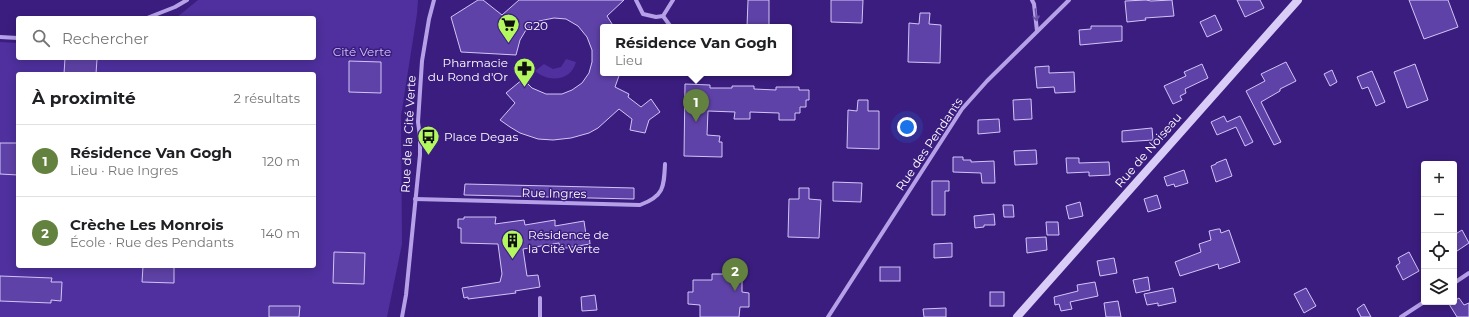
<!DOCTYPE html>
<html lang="fr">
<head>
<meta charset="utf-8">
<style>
	:root { --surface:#fff; --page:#f2f2f2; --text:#202124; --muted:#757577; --line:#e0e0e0; --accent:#63823f }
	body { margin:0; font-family:Montserrat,sans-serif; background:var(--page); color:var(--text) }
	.controls { position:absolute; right:12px; bottom:12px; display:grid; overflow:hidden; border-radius:4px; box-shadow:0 2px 10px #0003 }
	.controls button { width:36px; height:36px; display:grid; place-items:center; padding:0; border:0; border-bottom:1px solid var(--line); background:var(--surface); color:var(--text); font:20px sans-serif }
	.you { position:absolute; left:907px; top:127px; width:14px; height:14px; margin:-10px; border:3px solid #fff; border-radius:50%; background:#1a73e8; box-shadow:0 0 0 6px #1a73e833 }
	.badge { display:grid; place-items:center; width:26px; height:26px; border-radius:50%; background:var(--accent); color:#fff; font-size:13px; font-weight:700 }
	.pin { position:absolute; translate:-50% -33px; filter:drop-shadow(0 1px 2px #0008) }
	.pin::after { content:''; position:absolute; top:21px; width:14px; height:12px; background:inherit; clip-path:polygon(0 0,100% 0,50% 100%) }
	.popup { position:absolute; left:600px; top:24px; width:192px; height:52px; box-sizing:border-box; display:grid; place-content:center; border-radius:4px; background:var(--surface); filter:drop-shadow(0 1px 3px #0005); font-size:13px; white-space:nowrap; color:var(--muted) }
	.popup b { font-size:15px; color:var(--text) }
	.popup::after { content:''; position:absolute; left:50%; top:100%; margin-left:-8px; border:8px solid transparent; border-top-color:var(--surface) }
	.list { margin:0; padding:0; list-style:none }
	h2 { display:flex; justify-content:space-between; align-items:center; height:52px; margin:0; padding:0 16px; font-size:17px }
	h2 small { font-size:13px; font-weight:400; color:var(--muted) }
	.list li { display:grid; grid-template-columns:26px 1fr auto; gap:12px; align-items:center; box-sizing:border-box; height:72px; padding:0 16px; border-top:1px solid var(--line) }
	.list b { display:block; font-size:15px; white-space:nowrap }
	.list p { margin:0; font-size:13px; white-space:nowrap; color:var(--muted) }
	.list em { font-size:13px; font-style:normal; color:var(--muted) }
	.icon { flex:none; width:22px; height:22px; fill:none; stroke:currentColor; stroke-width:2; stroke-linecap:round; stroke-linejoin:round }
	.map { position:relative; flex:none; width:1469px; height:317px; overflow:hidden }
	.search { position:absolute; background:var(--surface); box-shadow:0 2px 10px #0003; left:16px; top:16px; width:300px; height:44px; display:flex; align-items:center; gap:10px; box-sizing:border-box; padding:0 14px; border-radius:4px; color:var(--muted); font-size:15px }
	.panel { position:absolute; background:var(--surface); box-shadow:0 2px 10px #0003; left:16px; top:72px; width:300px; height:196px; border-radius:4px }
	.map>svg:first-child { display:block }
</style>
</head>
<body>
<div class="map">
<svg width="1469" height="317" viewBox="0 0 1469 317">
	<rect width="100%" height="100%" fill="#3b1d7f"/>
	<g fill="#4f309e" fill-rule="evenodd">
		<path d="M198 0H418L417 14 401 116 402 244 387 317H0V42L18 43V58H314V18H176ZM18 74H314V266H18Z"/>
		<path d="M566 59 576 62C571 81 549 83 535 71L544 64 553 69 561 67Z"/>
	</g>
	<g fill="#5f42a7" stroke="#d3c5f7">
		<polygon points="478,0 483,0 502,15 519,0 624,0 607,16 614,27 603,27 603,73 620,73 615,87 629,94 628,97 641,107 651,99 660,112 649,120 645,133 630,130 632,119 619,109 598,128 589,133 571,138 553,140 538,139 520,133 510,127 500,120 515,103 506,93 523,79 532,88 546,94 562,94 572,90 582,83 589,73 592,62 592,50 587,37 578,26 566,19 554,18 539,21 526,30 520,40 516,55 461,52 451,17"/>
		<polygon points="748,0 769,0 769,27 747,27"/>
		<polygon points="831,0 863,0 862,23 831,22"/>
		<polygon points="1146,0 1151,1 1172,0 1174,16 1145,18 1146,20 1127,22 1125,1"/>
		<polygon points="1237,0 1260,0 1264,8 1245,17"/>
		<polygon points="1409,0 1448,0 1458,27 1424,39"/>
		<polygon points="920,13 930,13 929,24 941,25 940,63 908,62 909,23 919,24"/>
		<polygon points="1215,15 1222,30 1207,37 1200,22"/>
		<polygon points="1091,26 1122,26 1122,41 1080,45 1079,30 1091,29"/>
		<polygon points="65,58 97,59 96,74 64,74"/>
		<polygon points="349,61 381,62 381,93 349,92"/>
		<polygon points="1286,62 1296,81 1280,89 1280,91 1261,102 1281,142 1274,145 1246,91 1265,81 1261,74"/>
		<polygon points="1202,64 1208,78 1185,89 1186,93 1180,96 1182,100 1173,104 1164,86 1186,76 1184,72"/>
		<polygon points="1415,64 1428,100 1407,108 1394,72"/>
		<polygon points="1049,66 1049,73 1074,72 1075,92 1055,93 1054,87 1037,88 1035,67"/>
		<polygon points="1332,70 1337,82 1330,86 1324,74"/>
		<polygon points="1372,71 1385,102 1376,106 1368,87 1362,89 1357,77"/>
		<polygon points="685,84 710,85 710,88 732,88 732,86 754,86 754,89 776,90 776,87 799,87 799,90 809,90 809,100 806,100 806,107 800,107 800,113 795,113 795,120 779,120 779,113 750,112 750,119 734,119 735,112 708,111 707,135 720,136 719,142 722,142 722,157 684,156"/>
		<polygon points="1031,99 1032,119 1014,120 1013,100"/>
		<polygon points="858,100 868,100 868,111 879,111 879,149 847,148 848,110 857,111"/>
		<polygon points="1224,116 1227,122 1240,116 1253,142 1245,146 1236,127 1217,135 1211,122"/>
		<polygon points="999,119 1000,132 978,134 978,120"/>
		<polygon points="1152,128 1153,140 1122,142 1122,131"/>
		<polygon points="0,143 18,143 18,175 0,174"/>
		<polygon points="1036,150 1037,164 1015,165 1014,151"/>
		<polygon points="953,157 963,157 963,160 971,160 971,162 994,161 995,183 982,183 981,173 953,172"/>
		<polygon points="1066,158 1079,158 1079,163 1109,162 1110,175 1089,176 1089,172 1067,173"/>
		<polygon points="1226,159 1232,176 1216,182 1211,166 1216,164 1216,163"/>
		<polygon points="1184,170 1188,183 1175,187 1174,184 1167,186 1164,177"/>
		<polygon points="932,181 949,181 949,191 945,191 945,215 932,215"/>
		<polygon points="833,182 862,183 861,202 833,201"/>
		<polygon points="465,184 634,188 634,199 464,195"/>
		<polygon points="799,188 809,188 809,199 821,200 819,238 788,237 789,199 799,199"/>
		<polygon points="1157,195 1161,208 1148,212 1144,199"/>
		<polygon points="1080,202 1083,216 1069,219 1066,206"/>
		<polygon points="1003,205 1013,205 1014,217 1004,217"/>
		<polygon points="994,214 995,225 984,225 984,227 975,228 974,216"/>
		<polygon points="464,217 496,217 495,224 524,220 525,225 555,220 555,226 584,221 586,235 589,234 590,244 560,249 559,243 523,249 527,276 538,275 540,287 515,291 516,293 468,299 468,297 464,298 462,288 500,282 502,274 498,244 461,243 461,228 458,228 458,219 464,219"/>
		<polygon points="1046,222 1058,222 1059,235 1047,235"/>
		<polygon points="1218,229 1220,229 1221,233 1229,230 1240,262 1219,269 1218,264 1180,276 1175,262 1201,252 1199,244 1211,240 1209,231"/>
		<polygon points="1462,230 1469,243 1454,253 1454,235"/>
		<polygon points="1046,237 1047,250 1027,253 1026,238"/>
		<polygon points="952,243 952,257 934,258 934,244"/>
		<polygon points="334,252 365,253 364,284 333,283"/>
		<polygon points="1409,252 1419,271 1403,280 1396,266 1400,263 1398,258"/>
		<polygon points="1114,258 1117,273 1100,276 1097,261"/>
		<polygon points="143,266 174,266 174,283 142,282"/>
		<rect x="880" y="267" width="20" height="14"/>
		<polygon points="731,271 742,271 742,292 749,293 749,307 740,307 739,317 700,317 700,305 688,304 688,292 693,292 693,280 712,280 712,274 731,274"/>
		<polygon points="0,276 52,278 51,282 62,282 61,301 51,300 51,303 0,301"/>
		<polygon points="1148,277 1150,290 1136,293 1133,280"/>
		<polygon points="1095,282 1098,296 1070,302 1072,309 1061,311 1059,304 1055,305 1054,297 1078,291 1077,285"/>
		<polygon points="1173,288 1176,302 1158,306 1158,303 1147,305 1144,294"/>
		<polygon points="1306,288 1316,306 1304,313 1294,294"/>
		<rect x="990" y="292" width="14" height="14"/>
		<polygon points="595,295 597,310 582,311 581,297"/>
		<polygon points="1459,298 1464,305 1469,303 1469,317 1457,317 1449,304"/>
		<polygon points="1118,301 1121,317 1106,317 1104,303"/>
		<polygon points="1364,304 1371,317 1361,317 1357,309"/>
		<polygon points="269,306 300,306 299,317 269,317"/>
		<polygon points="946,308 946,317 924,317 923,309"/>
	</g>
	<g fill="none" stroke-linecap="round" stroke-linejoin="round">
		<g stroke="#b6a1e9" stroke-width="4">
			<polyline points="636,0 643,14 656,17 663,16 673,0"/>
			<polyline points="1032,0 1034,4 1037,31"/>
			<polyline points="663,16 671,27"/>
			<polyline points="147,18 175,7 187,0"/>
			<polyline points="0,37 18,38"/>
			<path d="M415 199 640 205C664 196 664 187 665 164"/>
			<polyline points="1454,283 1469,273"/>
			<polyline points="540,298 540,317"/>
			<polyline points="402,317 406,295 420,155 420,137 418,122 422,61 429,19 434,0"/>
			<polyline points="828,317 962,109 987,81 1069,0"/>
			<polyline points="1401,317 1424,302"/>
		</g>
		<polyline stroke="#d9ccf7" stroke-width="8" points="1017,317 1298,0"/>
	</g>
	<defs><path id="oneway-shaft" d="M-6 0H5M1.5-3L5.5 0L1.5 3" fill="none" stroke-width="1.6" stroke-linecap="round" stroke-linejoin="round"/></defs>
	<use stroke="#6c52a9" href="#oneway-shaft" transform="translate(1036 15) rotate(84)"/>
	<defs>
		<symbol id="supermarket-pin" viewBox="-11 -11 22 30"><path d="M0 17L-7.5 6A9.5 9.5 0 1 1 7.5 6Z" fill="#b4f860" stroke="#3b1d7f"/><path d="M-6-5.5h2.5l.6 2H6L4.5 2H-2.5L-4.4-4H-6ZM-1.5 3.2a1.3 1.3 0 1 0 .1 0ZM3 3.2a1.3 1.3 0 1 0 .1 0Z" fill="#111"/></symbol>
		<symbol id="pharmacy-pin" viewBox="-11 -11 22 30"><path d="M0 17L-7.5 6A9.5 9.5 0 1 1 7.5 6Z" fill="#b4f860" stroke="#3b1d7f"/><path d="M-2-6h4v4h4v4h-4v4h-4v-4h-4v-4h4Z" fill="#111"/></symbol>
		<symbol id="bus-pin" viewBox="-11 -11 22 30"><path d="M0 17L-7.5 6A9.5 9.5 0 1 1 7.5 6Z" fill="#b4f860" stroke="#3b1d7f"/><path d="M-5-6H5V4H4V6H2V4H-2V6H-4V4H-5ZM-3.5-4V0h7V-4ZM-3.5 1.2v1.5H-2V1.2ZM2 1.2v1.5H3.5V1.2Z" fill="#111"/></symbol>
		<symbol id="building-pin" viewBox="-11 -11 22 30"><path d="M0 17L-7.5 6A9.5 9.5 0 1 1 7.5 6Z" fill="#b4f860" stroke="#3b1d7f"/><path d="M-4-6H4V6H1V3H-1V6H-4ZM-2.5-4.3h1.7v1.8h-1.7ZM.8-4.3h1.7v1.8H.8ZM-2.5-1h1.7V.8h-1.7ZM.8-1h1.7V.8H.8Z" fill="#111"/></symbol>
	</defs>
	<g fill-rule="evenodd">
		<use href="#supermarket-pin" x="496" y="12" width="25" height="34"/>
		<use href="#pharmacy-pin" x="512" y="56" width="25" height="34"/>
		<use href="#bus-pin" x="416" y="124" width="25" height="34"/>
		<use href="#building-pin" x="500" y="228" width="25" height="34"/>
	</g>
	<g text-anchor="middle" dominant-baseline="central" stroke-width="3" stroke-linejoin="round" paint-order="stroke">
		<g font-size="12" fill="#fff" stroke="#3b1d7f" text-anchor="start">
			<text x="524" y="25">G20</text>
			<text x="508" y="62" text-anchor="end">Pharmacie<tspan x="508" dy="14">du Rond d'Or</tspan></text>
			<text x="444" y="136">Place Degas</text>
			<text x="528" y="234">Résidence de<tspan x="528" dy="14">la Cité Verte</tspan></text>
		</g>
		<g font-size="12" fill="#d3c5f7" stroke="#3b1d7f">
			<text x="362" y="51">Cité Verte</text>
		</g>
		<g font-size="12" fill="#fff" stroke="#3b1d7f">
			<text transform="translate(408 134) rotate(-87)">Rue de la Cité Verte</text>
			<text transform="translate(929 144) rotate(-56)">Rue des Pendants</text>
			<text transform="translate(1148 150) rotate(-49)">Rue de Noiseau</text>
			<text transform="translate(554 193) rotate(1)">Rue Ingres</text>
		</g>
	</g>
</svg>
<div class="controls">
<button>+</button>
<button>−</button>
<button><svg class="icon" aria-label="locate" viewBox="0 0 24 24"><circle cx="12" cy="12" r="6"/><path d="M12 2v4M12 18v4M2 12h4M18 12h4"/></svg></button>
<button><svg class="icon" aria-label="layers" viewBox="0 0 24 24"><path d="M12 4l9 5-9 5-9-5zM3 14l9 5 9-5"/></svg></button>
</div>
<div class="you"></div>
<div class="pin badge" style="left:696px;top:122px">1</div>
<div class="popup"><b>Résidence Van Gogh</b>Lieu</div>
<div class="pin badge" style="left:735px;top:291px">2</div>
<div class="search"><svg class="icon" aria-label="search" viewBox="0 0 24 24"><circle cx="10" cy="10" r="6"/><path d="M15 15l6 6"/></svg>Rechercher</div>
<section class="panel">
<h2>À proximité<small>2 résultats</small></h2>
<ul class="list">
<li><span class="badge">1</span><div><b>Résidence Van Gogh</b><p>Lieu · Rue Ingres</p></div><em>120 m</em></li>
<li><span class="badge">2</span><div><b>Crèche Les Monrois</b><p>École · Rue des Pendants</p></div><em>140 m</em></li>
</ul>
</section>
</div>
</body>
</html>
